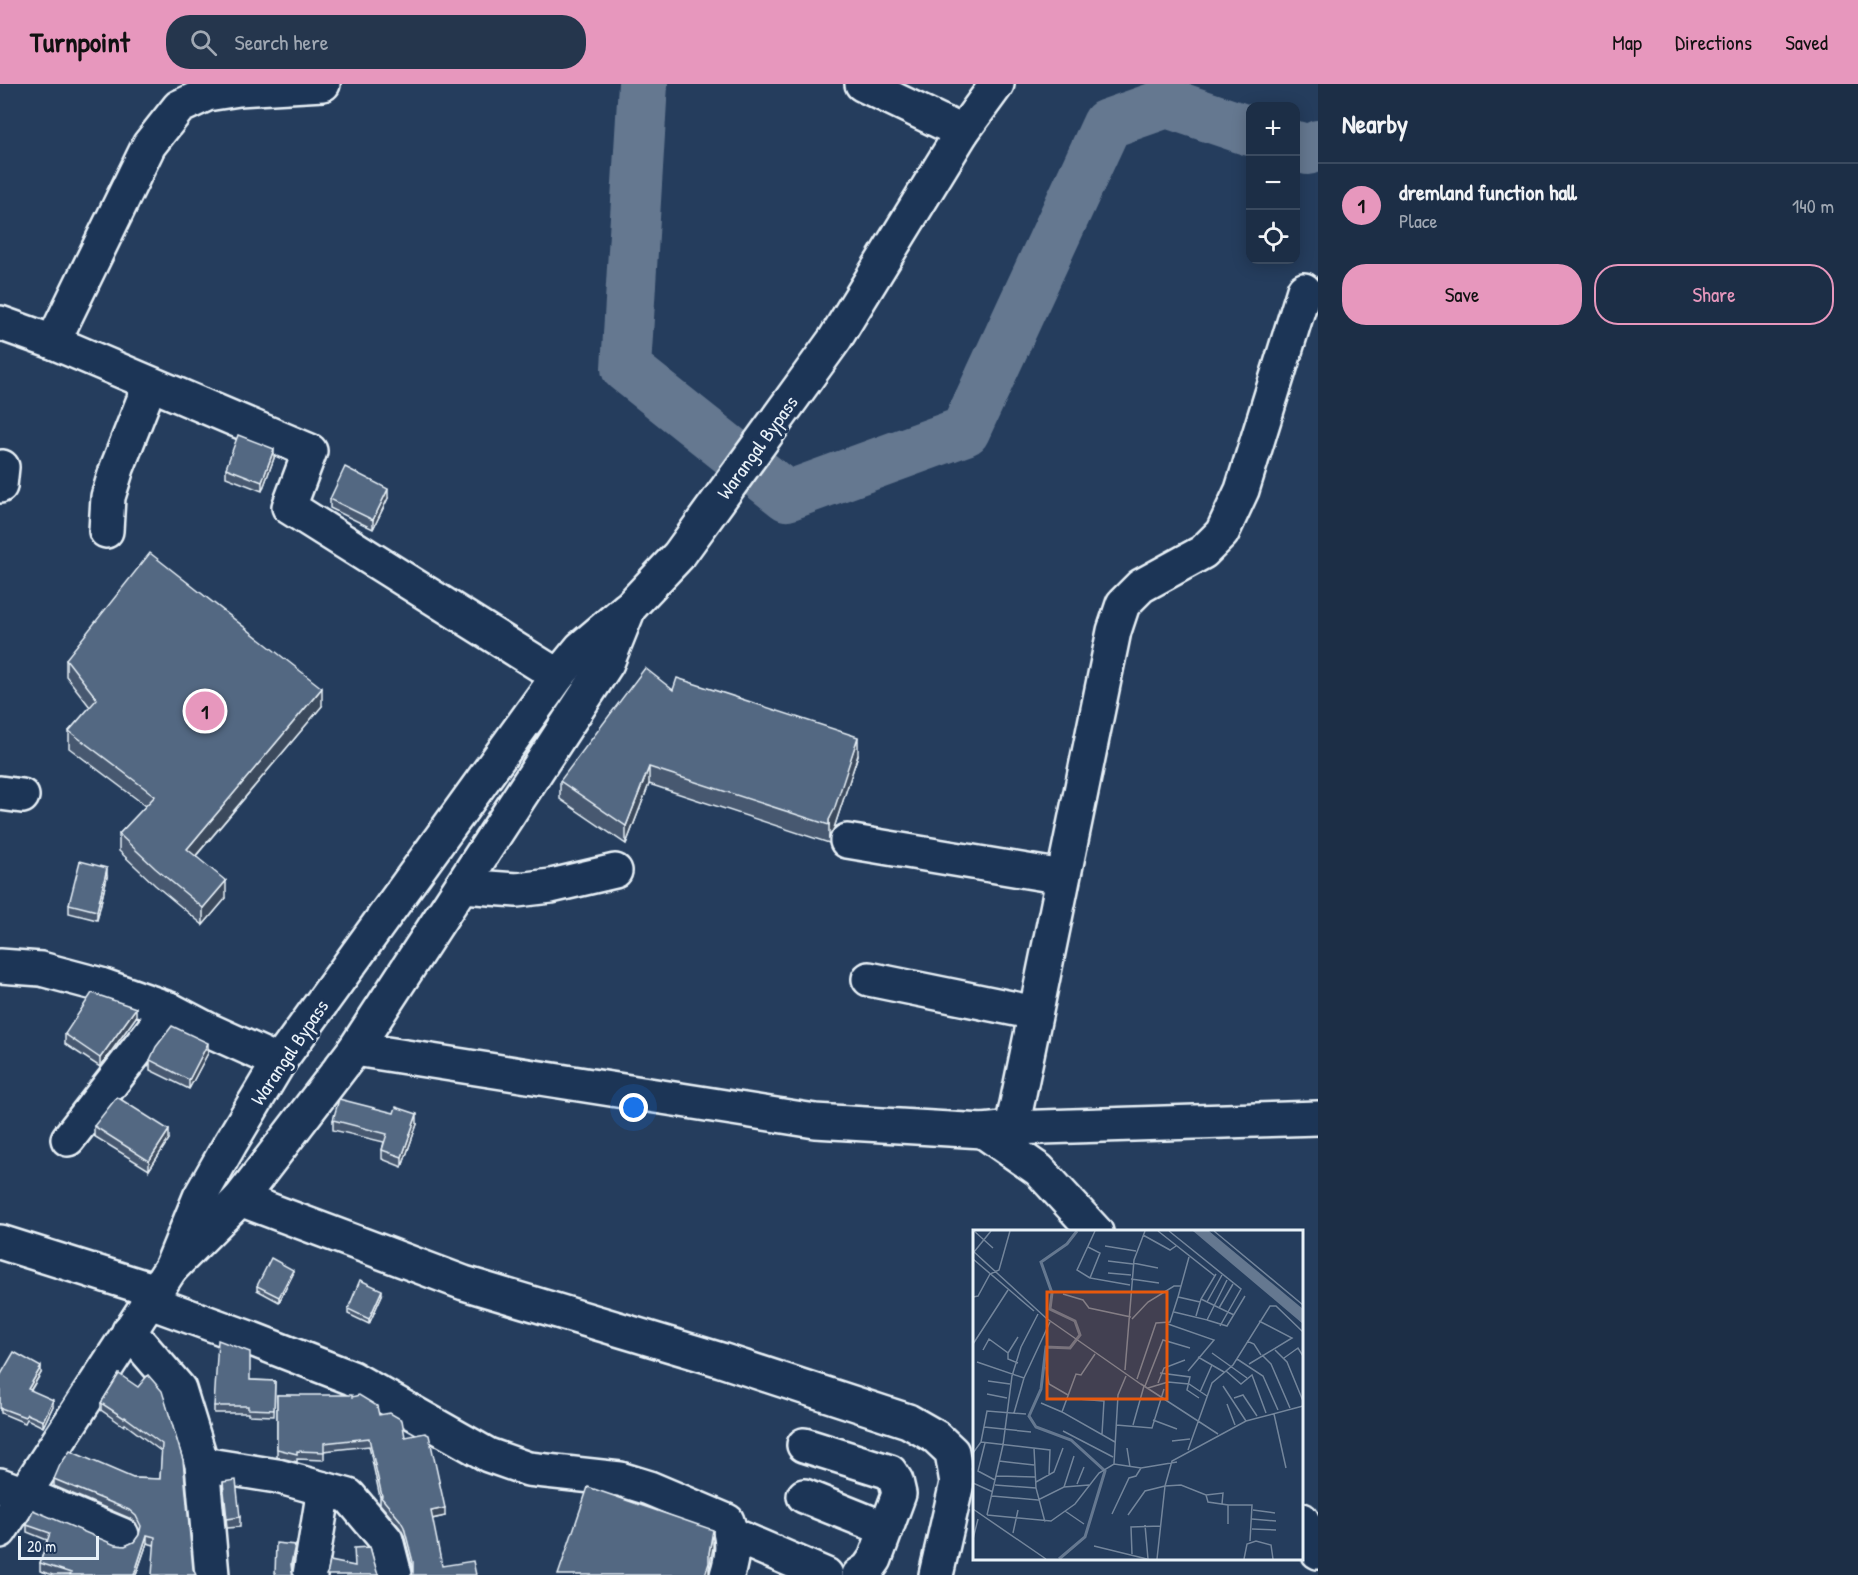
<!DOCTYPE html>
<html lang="en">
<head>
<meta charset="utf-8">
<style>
	:root { --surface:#1c2e46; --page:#25364d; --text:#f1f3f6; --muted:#a0a8b3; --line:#3a4a5f; --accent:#e797bd }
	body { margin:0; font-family:"Patrick Hand",sans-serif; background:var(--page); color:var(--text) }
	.controls { position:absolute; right:18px; top:18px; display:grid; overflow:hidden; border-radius:12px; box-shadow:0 3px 15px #0003 }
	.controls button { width:54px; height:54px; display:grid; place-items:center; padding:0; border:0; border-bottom:2px solid var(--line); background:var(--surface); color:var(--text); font:30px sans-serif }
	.scale { position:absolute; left:18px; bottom:15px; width:81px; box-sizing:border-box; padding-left:6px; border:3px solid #e8f1f8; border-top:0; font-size:16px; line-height:21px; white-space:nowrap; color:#e8f1f8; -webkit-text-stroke:4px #1d3557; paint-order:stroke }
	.you { position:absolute; left:634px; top:1024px; width:21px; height:21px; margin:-15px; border:4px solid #fff; border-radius:50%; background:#1a73e8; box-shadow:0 0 0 9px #1a73e833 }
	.badge { display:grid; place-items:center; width:39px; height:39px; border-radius:50%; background:var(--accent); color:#111; font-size:20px; font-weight:700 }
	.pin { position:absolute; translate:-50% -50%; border:3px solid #fff; box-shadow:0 2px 6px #0006 }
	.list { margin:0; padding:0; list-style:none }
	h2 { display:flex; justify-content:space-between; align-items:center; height:78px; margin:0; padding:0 24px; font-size:26px }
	h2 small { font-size:20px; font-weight:400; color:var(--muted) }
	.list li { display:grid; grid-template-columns:39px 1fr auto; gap:18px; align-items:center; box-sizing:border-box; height:84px; padding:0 24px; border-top:2px solid var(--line) }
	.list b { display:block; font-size:22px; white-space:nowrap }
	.list p { margin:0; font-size:20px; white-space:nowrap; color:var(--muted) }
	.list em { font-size:20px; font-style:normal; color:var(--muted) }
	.actions { display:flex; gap:12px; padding:18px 24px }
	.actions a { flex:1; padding:14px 0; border:2px solid var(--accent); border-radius:24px; text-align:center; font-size:21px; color:var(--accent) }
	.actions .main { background:var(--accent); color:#111 }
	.icon { flex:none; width:33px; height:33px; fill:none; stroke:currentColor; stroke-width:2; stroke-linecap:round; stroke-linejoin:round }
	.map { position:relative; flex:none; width:1318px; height:1491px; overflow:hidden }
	header { display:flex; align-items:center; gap:36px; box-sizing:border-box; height:84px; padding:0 30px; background:var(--accent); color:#111 }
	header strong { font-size:28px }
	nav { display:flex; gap:33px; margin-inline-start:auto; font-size:21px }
	.search { width:420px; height:54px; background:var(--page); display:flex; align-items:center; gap:15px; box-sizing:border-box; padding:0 21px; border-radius:24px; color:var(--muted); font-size:22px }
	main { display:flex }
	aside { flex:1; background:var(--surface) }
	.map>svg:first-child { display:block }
</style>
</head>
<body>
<header>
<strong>Turnpoint</strong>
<div class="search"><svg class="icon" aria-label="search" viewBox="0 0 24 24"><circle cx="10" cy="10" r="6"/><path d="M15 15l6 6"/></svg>Search here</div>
<nav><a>Map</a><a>Directions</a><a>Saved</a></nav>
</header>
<main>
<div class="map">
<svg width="1318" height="1491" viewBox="0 0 1318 1491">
	<rect width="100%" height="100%" fill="#253d5d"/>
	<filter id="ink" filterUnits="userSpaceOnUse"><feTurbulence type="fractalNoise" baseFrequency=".0167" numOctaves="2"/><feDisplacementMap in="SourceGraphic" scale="12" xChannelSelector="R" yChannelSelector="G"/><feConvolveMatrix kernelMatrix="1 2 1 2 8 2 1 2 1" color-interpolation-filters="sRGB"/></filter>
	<g filter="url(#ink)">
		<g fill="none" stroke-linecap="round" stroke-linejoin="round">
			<g stroke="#657890" stroke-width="50">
				<polyline points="643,0 626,284 787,412 965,347 1107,40 1167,19 1250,47"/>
				<polyline points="1296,62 1308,66 1318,61"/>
			</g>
			<defs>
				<g id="minor">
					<polyline points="862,0 962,48"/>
					<polyline points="0,239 53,258 310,367 289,423 558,592"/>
					<polyline points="53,258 149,61 179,23 207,10 239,5 323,0"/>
					<polyline points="0,402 2,383"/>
					<polyline points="106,447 108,413 117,384 150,300"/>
					<polyline points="0,709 22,712"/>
					<polyline points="847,757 1063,793"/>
					<polyline points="462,802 517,806 551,802 615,787"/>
					<polyline points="0,882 41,885 101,901 169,925 211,947 279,978"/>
					<polyline points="869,895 1035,929"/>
					<polyline points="355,965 815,1037 983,1047 1012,1044 1318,1034"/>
					<polyline points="1012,1044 1114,547 1123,520 1141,502 1203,468 1222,449 1242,406 1304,206"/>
					<polyline points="983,1047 1039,1086 1096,1148"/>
					<polyline points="68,1055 169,925"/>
					<polyline points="240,1115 464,1199 721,1276 908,1337 936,1353 952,1368 957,1399 936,1491"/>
					<polyline points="0,1158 156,1207"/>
					<path d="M150 1218 252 1255 352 1294 488 1371 528 1385 620 1395 649 1404 727 1437C734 1456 733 1472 727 1491"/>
					<polyline points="129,1247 179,1305 202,1380 212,1491"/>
					<polyline points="804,1361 890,1388 896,1397 899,1410 875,1475 868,1485 859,1491"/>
					<polyline points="202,1380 277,1392 349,1412 386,1456 395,1491"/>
					<polyline points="0,1401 24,1410 122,1451"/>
					<polyline points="804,1412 886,1445"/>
					<polyline points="1302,1436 1318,1468"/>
					<polyline points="731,1450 826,1491"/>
					<polyline points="310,1491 324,1405"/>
				</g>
				<g id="major">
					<polyline points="171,1184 240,1115 355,965 607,579 629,524 679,471 835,255 962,48 997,0"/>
					<polyline points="0,1447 171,1184 200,1113 230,1060 279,978 558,592 581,564 627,525"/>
				</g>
			</defs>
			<use href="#minor" stroke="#e8f1f8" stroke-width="38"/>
			<use href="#major" stroke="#e8f1f8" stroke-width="38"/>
			<use href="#minor" stroke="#1d3557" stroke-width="33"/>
			<use href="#major" stroke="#1d3557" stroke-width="33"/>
		</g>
		<g fill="#475970" stroke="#e8f1f8" stroke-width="1.5">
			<polygon points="274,374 262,407 226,393 226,384"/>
			<polygon points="388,414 373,445 330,424 330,415"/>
			<polygon points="66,575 322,622 196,772 226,814 203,841 155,801 119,767 119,750 146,722 69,664 69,647 90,623 66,592"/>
			<polygon points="673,606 858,671 834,744 829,753 829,759 649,700 626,760 560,715 560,697"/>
			<polygon points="107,793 97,836 69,829 69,820"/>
			<polygon points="136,933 100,983 65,960 65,950"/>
			<polygon points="208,969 189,1005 150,986 150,976"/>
			<polygon points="333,1036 417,1040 402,1083 382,1075 382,1066 384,1058 333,1046"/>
			<polygon points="94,1042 169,1055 149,1086 94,1052"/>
			<polygon points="293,1190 279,1218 257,1206 257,1202"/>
			<polygon points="382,1211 369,1240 348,1230 348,1225"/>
			<polygon points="41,1289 31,1306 53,1322 43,1343 27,1335 25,1339 1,1329 0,1292"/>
			<polygon points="119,1290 183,1376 154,1461 147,1459 136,1491 53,1491 40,1487 40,1479 47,1456 27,1448 27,1441 115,1461 125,1462 134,1458 139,1451 140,1447 136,1439 129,1434 54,1402 54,1395 133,1394 160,1395 162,1368 125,1340 124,1342 101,1326 101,1319"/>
			<polygon points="250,1296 275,1297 274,1332 248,1331 248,1329 214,1329 214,1322"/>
			<polygon points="277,1311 352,1313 379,1331 405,1353 445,1432 432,1435 413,1489 413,1485 404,1451 400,1444 380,1420 380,1413 369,1362 324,1367 324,1376 297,1375 297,1378 277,1373"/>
			<polygon points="223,1398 240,1433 240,1443 227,1444"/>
		</g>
		<g fill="#3a485b" stroke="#e8f1f8" stroke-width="1.5">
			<polygon points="274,365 274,374 262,407 262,398"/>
			<polygon points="388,405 388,414 373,445 373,436"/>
			<polygon points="322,604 322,622 187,782 187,765"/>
			<polygon points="858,653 858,671 834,744 829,753 829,736"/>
			<polygon points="649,683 649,700 626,760 626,742"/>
			<polygon points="107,784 107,793 97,836 97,827"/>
			<polygon points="226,797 226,814 203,841 203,824"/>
			<polygon points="136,924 136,933 100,983 100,974"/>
			<polygon points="208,959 208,969 189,1005 189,996"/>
			<polygon points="417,1030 417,1040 402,1083 402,1073"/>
			<polygon points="169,1046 169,1055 149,1086 149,1077"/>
			<polygon points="293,1186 293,1190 279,1218 279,1213"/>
			<polygon points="382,1206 382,1211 369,1240 369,1235"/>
			<polygon points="41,1283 41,1289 28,1310 28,1305"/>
			<polygon points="53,1316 53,1322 43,1343 43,1337"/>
			<polygon points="445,1424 445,1432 431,1435 431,1427"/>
			<polygon points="713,1446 713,1464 709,1484 709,1491 705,1491"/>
			<polygon points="147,1451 147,1459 136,1491 134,1491"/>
			<polygon points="295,1461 295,1469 291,1488 291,1480"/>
		</g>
		<g fill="#536782" stroke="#e8f1f8" stroke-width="1.5">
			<polygon points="238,351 274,365 262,398 226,384"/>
			<polygon points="345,383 388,405 373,436 330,415"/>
			<polygon points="150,469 322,604 187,765 226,797 203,824 155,784 119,750 155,712 69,647 97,615 66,575"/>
			<polygon points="645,584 673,606 677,594 858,653 834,726 829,736 829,741 649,683 626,742 560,697"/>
			<polygon points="80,777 107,784 97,827 69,820"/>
			<polygon points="92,909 136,924 100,974 65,950"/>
			<polygon points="172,942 208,959 189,996 150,976 156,963"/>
			<polygon points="117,1013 169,1046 149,1077 94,1042"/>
			<polygon points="339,1015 394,1029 396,1023 417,1030 402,1073 382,1066 387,1050 333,1036"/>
			<polygon points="271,1174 293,1186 279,1213 257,1202"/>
			<polygon points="360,1196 382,1206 369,1235 348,1225"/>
			<polygon points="218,1256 250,1268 250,1296 275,1297 274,1326 248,1325 248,1322 214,1322"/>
			<polygon points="14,1268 41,1283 28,1305 53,1316 43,1337 27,1330 25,1333 1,1324 0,1327 0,1292"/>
			<polygon points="119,1290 138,1303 148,1291 162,1307 183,1376 193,1485 196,1491 152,1491 155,1453 147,1451 134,1491 70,1491 71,1489 40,1479 50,1449 27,1441 33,1426 115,1461 125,1462 134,1458 139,1451 141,1442 136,1432 129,1426 54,1395 60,1381 70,1367 133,1394 160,1395 162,1360 125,1333 124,1334 101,1319"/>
			<polygon points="277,1311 352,1311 352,1313 359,1311 377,1322 379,1331 390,1329 402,1336 405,1353 425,1349 429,1351 445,1424 431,1427 442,1482 473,1477 476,1491 411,1491 413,1489 413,1478 404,1443 400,1436 380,1412 382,1412 369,1354 324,1359 324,1368 297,1367 297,1370 277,1365"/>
			<polygon points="236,1396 240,1433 227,1435 223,1398"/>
			<polygon points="588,1403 713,1446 709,1469 709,1479 705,1491 558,1491"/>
			<polygon points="276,1459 295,1461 291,1480 292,1489 294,1491 275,1491"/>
			<polygon points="370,1463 377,1488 379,1491 326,1491 328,1487 330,1477 355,1482 354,1464"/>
		</g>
	</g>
	<g text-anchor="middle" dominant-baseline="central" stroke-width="6" stroke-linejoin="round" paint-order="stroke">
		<g font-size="20" fill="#e8f1f8" stroke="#1d3557">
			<text transform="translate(757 363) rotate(-54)">Warangal Bypass</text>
			<text transform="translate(289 968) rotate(-56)">Warangal Bypass</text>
		</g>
	</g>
	<g transform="translate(973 1146)">
		<rect width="330" height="330" fill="#253d5d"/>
		<path d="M220 1H236L330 79V94Z" fill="#657890"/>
		<path fill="none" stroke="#657890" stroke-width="3" d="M86 329 112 307 132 241 98 210 63 197 56 186 68 159 73 117 97 118 107 105 102 91 77 79 79 63 68 32 94 14 104 1"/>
		<path fill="none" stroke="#73859b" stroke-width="1.5" d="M1 1 20 18M185 1 242 46M196 1 268 59 247 96M241 1 330 75M170 5 197 20 203 16M132 16 163 21M115 17 127 23 117 48 157 55M0 21 73 88 169 155M1 22 18 1M0 29 61 81M135 31 160 34M160 33 185 38M135 43 158 45M117 48 104 40 122 1M158 49 186 53M90 64 110 70 116 78 158 87M0 67 5 66 17 44 26 40 37 1M205 67 216 27M228 69 261 85M234 72 249 45M246 78 260 54M201 82 234 90 254 50M223 86 228 69 243 44M159 89 175 72 201 56H208M234 90 254 96 272 66M195 94 241 110 215 141M274 111 281 114 288 125M0 114 35 60M10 120 16 109 35 123V129L45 133M302 120 314 132 330 171M35 123 45 107M239 123 274 148M122 124 108 145 103 144 89 182 142 212M289 125 298 134 317 178M225 127 251 142M311 128 325 118 330 126M264 129 290 146 305 180M4 132 51 148 41 183M276 134 319 108 286 91M73 137 76 154 95 165M152 140 161 30 172 1M253 141 268 154 279 145 293 183M187 143 217 147 214 160 226 168M51 148 77 92M164 149 183 93 197 92 205 67 227 72M15 151 37 154M185 153 191 138 212 130M168 154 245 204M172 156 190 110 217 118M250 156 273 191M175 158 195 152 216 154 234 166M227 162 239 135M14 164 34 168M261 168 270 165 284 186M105 169 131 171 129 204M68 173 89 182M254 174 262 195M301 184 313 238M180 190 204 199M143 195 179 198 191 159M160 195 171 156M11 197 58 202M90 201 140 227M199 211 217 209M8 212 77 220 76 245M12 213 5 241 22 250M61 218 63 258 72 292M154 218 157 237M215 220 239 153 260 135 297 76H303L330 102M0 223 8 212 14 181 53 184M26 231 61 235M141 234 145 165 153 146M23 246 62 247M63 252 81 242 90 218M0 253 20 262M104 254 111 237M22 255 63 258M91 257 101 226M233 265 235 272 255 275V294M19 266 65 270 91 257 116 255M255 275H279L277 311M0 279 73 329M280 280 302 283M92 281 111 294M139 284 156 248 163 246 168 238M14 285 78 291 102 274 126 243 141 234 168 238 204 232M14 285 30 215 39 146 48 117 65 84M155 285 172 261 192 256 208 255 233 265 250 263 249 274M279 289 303 291M172 295 175 329M279 299 303 300M40 303 45 280M0 309 5 289M121 316 174 329M159 324 158 297 188 296M184 329 192 256 199 231 273 191 330 176M271 329 274 314 283 311 298 315 300 329"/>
		<path fill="#e8590c" fill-opacity="0.15" stroke="#e8590c" stroke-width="3" d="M74 62H194V169H74Z"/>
		<rect width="330" height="330" fill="none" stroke="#e8f1f8" stroke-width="3"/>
	</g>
</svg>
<div class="controls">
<button>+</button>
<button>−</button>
<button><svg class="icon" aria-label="locate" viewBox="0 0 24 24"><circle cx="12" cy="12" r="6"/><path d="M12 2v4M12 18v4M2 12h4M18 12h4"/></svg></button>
</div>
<div class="scale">20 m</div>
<div class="you"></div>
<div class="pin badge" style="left:205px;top:627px">1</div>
</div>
<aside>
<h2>Nearby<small></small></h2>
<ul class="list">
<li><span class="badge">1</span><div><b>dremland function hall</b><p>Place</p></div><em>140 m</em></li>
</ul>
<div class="actions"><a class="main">Save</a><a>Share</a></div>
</aside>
</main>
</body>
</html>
